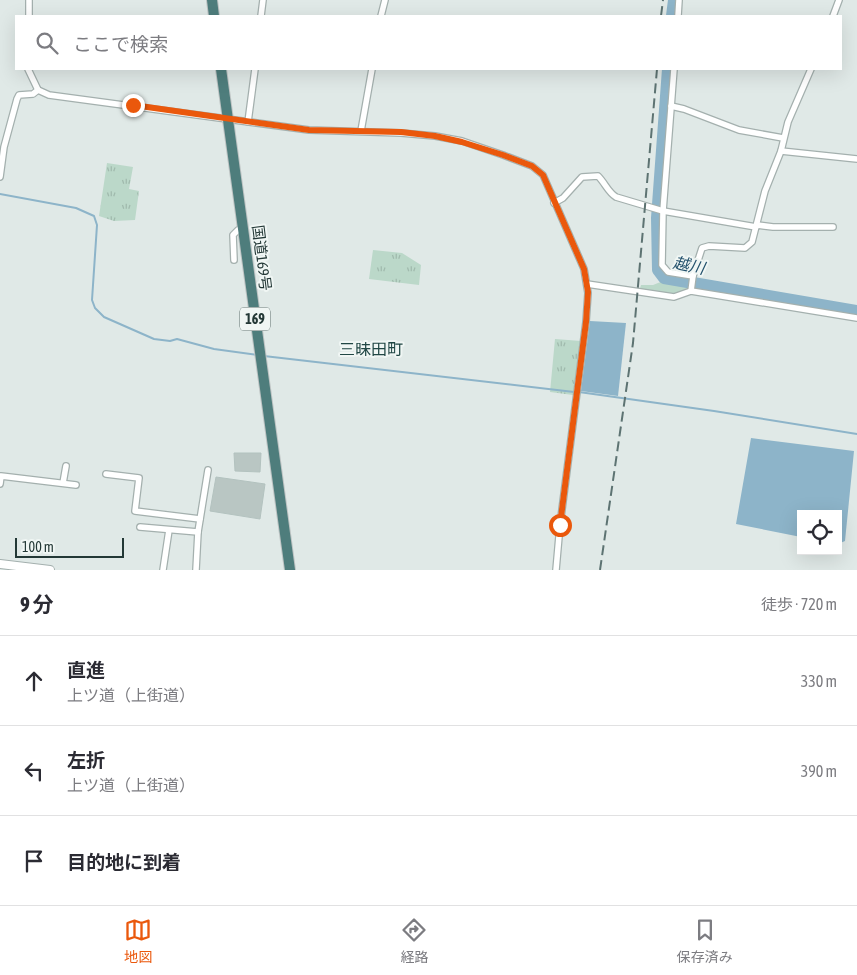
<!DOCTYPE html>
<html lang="ja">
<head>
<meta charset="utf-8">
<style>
	:root { --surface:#fff; --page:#f2f2f3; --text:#2b2b33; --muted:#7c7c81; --line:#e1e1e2; --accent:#ea580c }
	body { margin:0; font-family:"Asap Condensed","Noto Sans JP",sans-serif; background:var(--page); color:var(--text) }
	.controls { position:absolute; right:15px; bottom:15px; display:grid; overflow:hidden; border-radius:0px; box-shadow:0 5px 20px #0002 }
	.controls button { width:45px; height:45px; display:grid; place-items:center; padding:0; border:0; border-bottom:1px solid var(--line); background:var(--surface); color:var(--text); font:25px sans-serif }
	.scale { position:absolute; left:15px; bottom:12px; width:109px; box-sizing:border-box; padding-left:5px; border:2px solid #233836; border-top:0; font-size:14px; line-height:18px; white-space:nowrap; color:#233836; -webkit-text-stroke:4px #f0f6f4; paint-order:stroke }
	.stop { position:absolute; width:15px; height:15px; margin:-11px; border:4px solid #ea580c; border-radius:50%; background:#fff }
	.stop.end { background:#ea580c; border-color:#fff; box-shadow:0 1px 5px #0008 }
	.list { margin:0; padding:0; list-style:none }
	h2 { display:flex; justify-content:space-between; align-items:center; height:65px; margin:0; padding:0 20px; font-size:21px }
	h2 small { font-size:16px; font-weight:400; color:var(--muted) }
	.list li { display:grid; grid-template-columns:32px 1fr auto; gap:15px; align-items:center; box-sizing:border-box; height:90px; padding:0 20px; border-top:1px solid var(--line) }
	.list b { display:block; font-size:19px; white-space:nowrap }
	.list p { margin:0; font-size:16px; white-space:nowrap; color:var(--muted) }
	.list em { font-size:16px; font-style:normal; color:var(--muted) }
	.icon { flex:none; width:28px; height:28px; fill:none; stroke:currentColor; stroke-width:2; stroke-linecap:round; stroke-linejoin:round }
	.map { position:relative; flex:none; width:857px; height:570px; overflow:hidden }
	.search { position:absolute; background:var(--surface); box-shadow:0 5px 20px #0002; left:15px; right:15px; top:15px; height:55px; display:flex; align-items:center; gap:12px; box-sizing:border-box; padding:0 18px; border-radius:0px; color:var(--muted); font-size:19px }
	.sheet { height:335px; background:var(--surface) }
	nav { display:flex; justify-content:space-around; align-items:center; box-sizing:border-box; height:70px; border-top:1px solid var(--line); background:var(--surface); font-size:14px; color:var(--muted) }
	nav a { display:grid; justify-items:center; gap:2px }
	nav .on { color:var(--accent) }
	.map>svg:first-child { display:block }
</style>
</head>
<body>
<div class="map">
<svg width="857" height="570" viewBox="0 0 857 570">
	<defs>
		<pattern id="grass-tufts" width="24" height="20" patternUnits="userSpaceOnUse" patternTransform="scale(1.25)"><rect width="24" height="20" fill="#bbd8c9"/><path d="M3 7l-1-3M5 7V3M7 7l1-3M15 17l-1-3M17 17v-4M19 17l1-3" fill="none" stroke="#a0baad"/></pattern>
	</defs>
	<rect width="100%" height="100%" fill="#e0e9e7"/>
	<g fill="url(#grass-tufts)">
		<polygon points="107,163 133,167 129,189 139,191 135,220 114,221 99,216"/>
		<polygon points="373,250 402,253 421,265 419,285 369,279"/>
		<polygon points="668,279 692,284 690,291 681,296 639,292 641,285 653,285"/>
		<polygon points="555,339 581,341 573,395 550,392"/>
	</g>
	<g fill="#8db4c9">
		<polygon points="590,321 626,323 618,396 581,391"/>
		<polygon points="751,438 854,451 845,541 838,544 838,514 801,514 801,537 736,524"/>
	</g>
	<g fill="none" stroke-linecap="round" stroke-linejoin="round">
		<g stroke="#8db4c9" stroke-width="2">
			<polyline points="0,194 76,208 94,216 97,225 92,300 95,308 104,317 154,339 170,341 177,339 214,349 257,355"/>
			<polyline points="264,356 574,392"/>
			<polyline points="579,392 714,411 857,434"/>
		</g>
		<g stroke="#8db4c9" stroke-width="12">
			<polyline points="672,16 674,0"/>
			<polyline points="668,69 657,218 658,270 664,278 857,311"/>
		</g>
	</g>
	<g fill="#b9c6c3" stroke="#b3c2bf">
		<polygon points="234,453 261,453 260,472 235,471"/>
		<polygon points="216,477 265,484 260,519 210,511"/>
	</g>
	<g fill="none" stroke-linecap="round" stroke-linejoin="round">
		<defs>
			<g id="minor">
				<polyline points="29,16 29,0"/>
				<polyline points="261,16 263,0"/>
				<polyline points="381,16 385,0"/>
				<polyline points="678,16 679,0"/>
				<polyline points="833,16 839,0"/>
				<polyline points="674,69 663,211 662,265 668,272 693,276"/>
				<polyline points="38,90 49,95 309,130 401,133 435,136 462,141 503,155 532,166 543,175 584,269 588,293 586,322 560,525 556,570"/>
				<polyline points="671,106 684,109 739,130 783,138"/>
				<polyline points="248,122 255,69"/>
				<polyline points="361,131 372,69"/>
				<polyline points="781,151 857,159"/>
				<polyline points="0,177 4,147 17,99 19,95 33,94 38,90 28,69"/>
				<path d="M554 203 563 198 582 177 598 176C605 183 608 192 616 197L663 211 756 227"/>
				<polyline points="757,225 773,227 833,227"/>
				<polyline points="234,260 233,235 238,230 243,229"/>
				<polyline points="587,284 674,297 691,291 857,318"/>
				<polyline points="691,291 693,276 702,248 709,246 745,248 752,242 765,191 781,151 788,122 811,69"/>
				<polyline points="106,474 139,478 135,511 200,519"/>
				<polyline points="63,483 66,466"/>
				<polyline points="0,484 1,476 76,485"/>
				<polyline points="140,527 198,532"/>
				<polyline points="163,570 169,530"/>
				<polyline points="196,570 198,532 208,470"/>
			</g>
			<polyline id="tertiary" points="0,564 50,570"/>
			<g id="trunk">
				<polyline points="212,0 214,16"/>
				<polyline points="221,69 290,570"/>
			</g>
		</defs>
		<use href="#minor" stroke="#a4b0ae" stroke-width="8"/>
		<use href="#tertiary" stroke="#a4b0ae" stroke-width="10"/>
		<use href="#trunk" stroke="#bdc3c3" stroke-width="12"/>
		<use href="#minor" stroke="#fff" stroke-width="5.5"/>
		<use href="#tertiary" stroke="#fff" stroke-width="8"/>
		<use href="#trunk" stroke="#4e7d7c" stroke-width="10"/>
		<g stroke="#5d7372" stroke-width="2" stroke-dasharray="10 5" stroke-linecap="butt">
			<polyline points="661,16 663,0"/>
			<polyline points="600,570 633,343 657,69"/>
		</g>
	</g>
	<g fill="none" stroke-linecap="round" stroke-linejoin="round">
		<polyline stroke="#ea580c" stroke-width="6" points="133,105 309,130 401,132 435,136 462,142 503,155 532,166 543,175 584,269 588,292 586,322 560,525"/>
	</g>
	<g text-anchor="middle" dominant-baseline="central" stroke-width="4" stroke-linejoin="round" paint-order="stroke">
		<rect fill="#f0f6f4" stroke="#60716f" stroke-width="1" x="240" y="307.5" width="30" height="23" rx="4"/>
		<g font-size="14" font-weight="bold" fill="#233836">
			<text x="255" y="319">169</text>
		</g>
		<g font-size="15" fill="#233836" stroke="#f0f6f4">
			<text transform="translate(262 258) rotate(83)">国道169号</text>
		</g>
		<g font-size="16" font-style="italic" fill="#24526d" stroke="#f0f6f4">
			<text transform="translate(689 265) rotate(11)">越川</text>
		</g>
		<g font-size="16" fill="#214745" stroke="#f0f6f4">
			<text x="371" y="349">三昧田町</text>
		</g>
	</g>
</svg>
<div class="controls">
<button><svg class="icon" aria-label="locate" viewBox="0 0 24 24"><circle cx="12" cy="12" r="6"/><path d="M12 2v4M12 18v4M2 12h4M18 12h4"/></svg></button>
</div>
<div class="scale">100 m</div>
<div class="stop" style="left:560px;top:525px"></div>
<div class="stop end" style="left:133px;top:105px"></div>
<div class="search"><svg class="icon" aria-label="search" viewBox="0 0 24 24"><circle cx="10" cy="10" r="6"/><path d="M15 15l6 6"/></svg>ここで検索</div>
</div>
<section class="sheet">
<h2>9 分<small>徒歩 · 720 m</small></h2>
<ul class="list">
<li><svg class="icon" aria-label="ahead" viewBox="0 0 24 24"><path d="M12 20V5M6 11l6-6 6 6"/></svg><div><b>直進</b><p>上ツ道（上街道）</p></div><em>330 m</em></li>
<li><svg class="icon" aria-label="left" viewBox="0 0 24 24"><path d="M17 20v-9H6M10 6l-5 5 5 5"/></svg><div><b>左折</b><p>上ツ道（上街道）</p></div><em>390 m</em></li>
<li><svg class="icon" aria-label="arrive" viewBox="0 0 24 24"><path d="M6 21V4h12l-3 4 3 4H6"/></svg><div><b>目的地に到着</b></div></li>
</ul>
</section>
<nav>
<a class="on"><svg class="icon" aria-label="map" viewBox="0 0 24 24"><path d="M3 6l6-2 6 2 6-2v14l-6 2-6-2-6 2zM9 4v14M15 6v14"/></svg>地図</a>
<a><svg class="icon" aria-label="directions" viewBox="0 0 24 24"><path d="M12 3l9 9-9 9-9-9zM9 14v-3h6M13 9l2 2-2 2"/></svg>経路</a>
<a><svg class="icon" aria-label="saved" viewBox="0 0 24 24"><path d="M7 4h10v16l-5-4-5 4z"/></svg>保存済み</a>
</nav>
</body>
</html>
